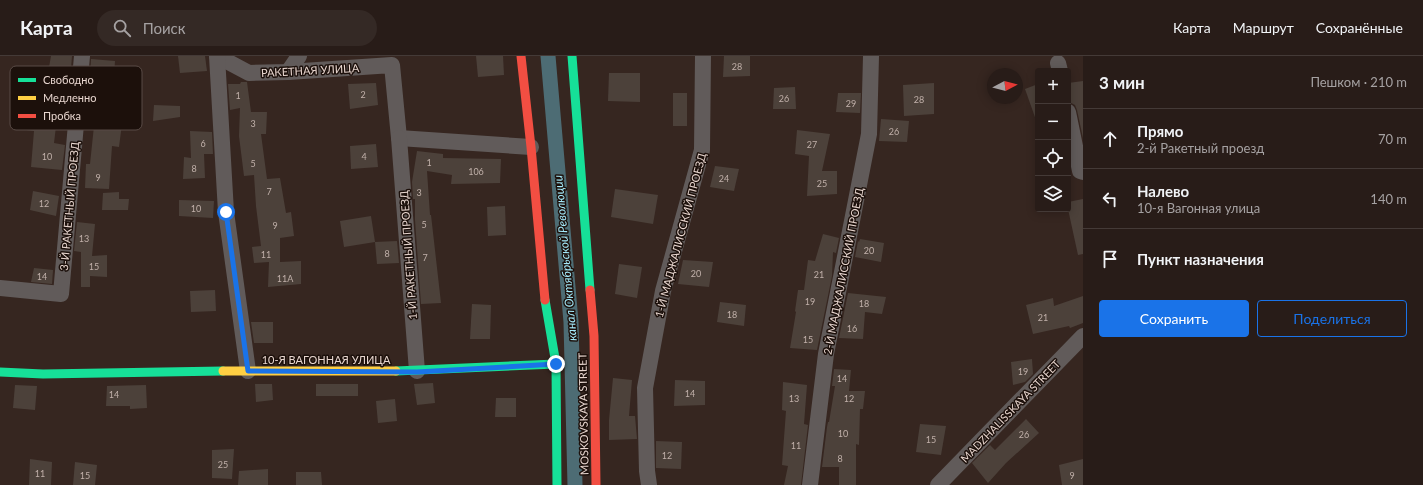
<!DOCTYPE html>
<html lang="ru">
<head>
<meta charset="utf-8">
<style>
	:root { --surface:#281c18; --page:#342925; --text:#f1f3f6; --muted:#a5a1a2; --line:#443a37; --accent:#1a73e8 }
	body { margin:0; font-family:Lato,sans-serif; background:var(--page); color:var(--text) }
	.controls { position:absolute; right:12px; top:12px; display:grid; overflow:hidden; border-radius:4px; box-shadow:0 2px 10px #0003 }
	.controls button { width:36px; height:36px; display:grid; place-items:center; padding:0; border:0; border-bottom:1px solid var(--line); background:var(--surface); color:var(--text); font:20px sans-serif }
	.compass { position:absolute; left:987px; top:12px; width:36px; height:36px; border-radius:50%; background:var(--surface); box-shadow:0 2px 10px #0003; rotate:83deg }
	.stop { position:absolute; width:12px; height:12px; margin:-9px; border:3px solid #1a73e8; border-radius:50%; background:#fff }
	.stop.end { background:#1a73e8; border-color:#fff; box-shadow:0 1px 4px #0008 }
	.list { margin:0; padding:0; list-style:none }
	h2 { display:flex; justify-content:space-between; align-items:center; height:52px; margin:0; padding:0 16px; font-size:17px }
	h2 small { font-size:13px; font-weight:400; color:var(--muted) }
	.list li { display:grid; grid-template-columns:26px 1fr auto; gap:12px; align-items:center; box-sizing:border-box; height:60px; padding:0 16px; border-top:1px solid var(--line) }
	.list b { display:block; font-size:15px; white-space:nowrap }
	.list p { margin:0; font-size:13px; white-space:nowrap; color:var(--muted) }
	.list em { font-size:13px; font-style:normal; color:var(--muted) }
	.actions { display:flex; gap:8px; padding:12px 16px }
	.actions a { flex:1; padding:9px 0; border:1px solid var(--accent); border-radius:4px; text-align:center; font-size:14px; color:var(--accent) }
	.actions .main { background:var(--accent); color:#fff }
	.icon { flex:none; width:22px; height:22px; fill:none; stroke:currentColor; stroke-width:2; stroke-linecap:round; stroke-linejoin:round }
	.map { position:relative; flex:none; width:1083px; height:429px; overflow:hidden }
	header { display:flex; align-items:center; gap:24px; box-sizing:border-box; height:56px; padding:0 20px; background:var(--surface); border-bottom:1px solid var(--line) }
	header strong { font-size:19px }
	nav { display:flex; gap:22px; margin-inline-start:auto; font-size:14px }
	.search { width:280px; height:36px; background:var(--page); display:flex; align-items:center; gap:10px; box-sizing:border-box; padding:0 14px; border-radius:22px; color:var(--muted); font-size:15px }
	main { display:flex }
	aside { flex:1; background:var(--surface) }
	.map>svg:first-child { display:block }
</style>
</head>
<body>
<header>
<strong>Карта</strong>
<div class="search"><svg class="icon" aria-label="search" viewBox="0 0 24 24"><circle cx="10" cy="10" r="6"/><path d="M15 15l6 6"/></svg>Поиск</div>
<nav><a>Карта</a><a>Маршрут</a><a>Сохранённые</a></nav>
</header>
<main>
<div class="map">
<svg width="1083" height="429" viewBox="0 0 1083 429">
	<rect width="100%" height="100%" fill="#362620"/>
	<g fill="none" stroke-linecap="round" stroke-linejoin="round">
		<polyline stroke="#4d6c74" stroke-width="15" points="548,0 571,266 575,429"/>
	</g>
	<g fill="#4c413a">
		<polygon points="51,0 72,0 69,37 40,33 43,16 48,17"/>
		<polygon points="178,0 205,0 207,15 180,17"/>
		<polygon points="476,0 503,0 504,19 478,21"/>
		<polygon points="724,0 750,0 750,20 723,21"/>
		<polygon points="91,3 115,5 113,34 118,34 118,60 123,60 119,91 112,90 109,133 85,132 86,108 90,108 96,51 94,51 96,23 90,23"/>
		<polygon points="609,17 640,17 640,46 608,45"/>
		<polygon points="1083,25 1083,82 1077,54 1075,49 1071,47 1070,39 1068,40 1068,27"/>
		<polygon points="241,26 247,26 251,56 267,56 266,78 261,78 267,123 280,122 286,157 291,156 294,180 280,182 280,206 301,205 301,228 268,231 269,206 254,207 252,191 261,190 256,150 254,119 244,120 239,80 240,52 230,54 228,28 240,28"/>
		<polygon points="376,27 378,49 350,53 348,28"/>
		<polygon points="934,27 934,58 904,60 903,29"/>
		<polygon points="1038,28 1038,64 1036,64 1025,33"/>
		<polygon points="795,31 796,53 773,53 774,32"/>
		<rect x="673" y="37" width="14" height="33"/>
		<polygon points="838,37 861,37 860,57 836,56"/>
		<polygon points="154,49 180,50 180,61 153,65"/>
		<polygon points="29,57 57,62 54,87 65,89 62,114 31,111 34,75 26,74"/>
		<polygon points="881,63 909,65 907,86 879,85"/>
		<polygon points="797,74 830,78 822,115 837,115 837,138 807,140 809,100 795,98"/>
		<polygon points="190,75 212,76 213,98 204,98 205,122 183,123 184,101 191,102"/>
		<polygon points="376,88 378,111 351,113 350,90"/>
		<polygon points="417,95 443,98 443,102 501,103 500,127 451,128 452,119 427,115 430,159 431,159 441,247 421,248 415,164 415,143 413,143 412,126"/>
		<polygon points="715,110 739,113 734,135 710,131"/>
		<polygon points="615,133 658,139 653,168 611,161"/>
		<polygon points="33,135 59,140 56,160 30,154"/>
		<polygon points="119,136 119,143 129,143 128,154 102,154 103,137"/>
		<polygon points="1083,143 1083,198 1078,199 1068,153 1068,146"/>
		<polygon points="179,144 214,145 213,162 179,160"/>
		<polygon points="505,150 506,179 488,180 487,151"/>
		<polygon points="371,160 375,186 344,191 340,165"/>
		<polygon points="77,166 95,168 92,200 107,199 107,221 90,220 90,231 81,231 81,196 74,195"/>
		<polygon points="823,178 839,182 836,197 833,196 832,220 817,294 790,292 796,256 795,255 798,234 804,234 808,204 815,205"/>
		<polygon points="860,183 884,187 881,206 855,201 858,185 859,186"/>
		<polygon points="397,185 399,207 377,208 375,186"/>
		<polygon points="683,204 713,206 709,231 678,228"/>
		<polygon points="619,208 642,211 637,242 615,238"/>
		<polygon points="34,212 53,214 52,228 31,226"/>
		<polygon points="215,234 216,255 191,256 190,235"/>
		<polygon points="848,237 886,241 882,258 865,256 863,283 839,282"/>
		<polygon points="1083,240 1083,267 1070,272 1069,270 1033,278 1026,249 1053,242 1054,250"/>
		<polygon points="720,246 746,249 744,270 717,266"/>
		<polygon points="472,248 491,249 490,283 470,283"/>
		<polygon points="251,266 273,266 273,287 254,287"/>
		<polygon points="1032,303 1033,318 1025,326 1013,329 1011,306"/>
		<polygon points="834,313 851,314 849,335 865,335 863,353 860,353 859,389 856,388 856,429 839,429 839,411 822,411 827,371 828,366 829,366 835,330 832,330"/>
		<polygon points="613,322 632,324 629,360 635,360 637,383 609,384 609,364"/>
		<polygon points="675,324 705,325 705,349 674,350"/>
		<polygon points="783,326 807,329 804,368 808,369 801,429 784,429 788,410 782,409 786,355 782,354"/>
		<polygon points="433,327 435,347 417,349 414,328"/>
		<polygon points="255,328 272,328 273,344 256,346"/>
		<rect x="316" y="328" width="42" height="12"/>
		<polygon points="15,329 37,330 35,354 13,352"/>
		<polygon points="146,329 147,352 130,353 130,350 106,350 107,330"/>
		<polygon points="496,342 516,342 516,361 495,361"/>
		<polygon points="395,343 397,365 378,367 376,345"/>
		<polygon points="1026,363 1039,377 1006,407 988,427 972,407 990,389 995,394"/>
		<polygon points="920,368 946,370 941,399 916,396"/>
		<polygon points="656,385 682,386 681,413 656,412"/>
		<polygon points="234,393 232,423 212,422 212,394"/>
		<polygon points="30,403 52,406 51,429 29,429"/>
		<polygon points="1083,403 1083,429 1062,429 1059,409"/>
		<polygon points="75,406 97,409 95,429 73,429"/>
		<polygon points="268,413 268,429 238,429 239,415"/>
		<polygon points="296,416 321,416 322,429 296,429"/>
	</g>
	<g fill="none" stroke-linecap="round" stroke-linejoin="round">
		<g stroke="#615b5a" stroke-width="16">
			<polyline points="217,0 249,17 288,16 392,9 399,82 531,91"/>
			<polyline points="217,0 226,156 248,315"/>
			<polyline points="1058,7 1060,15"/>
			<polyline points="288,16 299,0"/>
			<polyline points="1068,56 1080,115 1083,116"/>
			<polyline points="399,82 417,315"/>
			<polyline points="0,232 61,238 82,0"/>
			<polyline points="649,429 647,415 645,332 663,235 702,94 703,0"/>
			<polyline points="810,429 826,298 869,78 871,0"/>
			<polyline points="938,429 1083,280"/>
		</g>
		<g stroke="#16e098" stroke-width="9">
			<polyline points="572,0 590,234"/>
			<polyline points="545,244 556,308 557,429"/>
			<polyline points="396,315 556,308"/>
			<polyline points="0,316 43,318 223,315"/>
		</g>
		<polyline stroke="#ffcf43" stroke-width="9" points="223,315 396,315"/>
		<g stroke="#f24e42" stroke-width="9">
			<polyline points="521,0 531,91 545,244"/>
			<polyline points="590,234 594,280 596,429"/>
		</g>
	</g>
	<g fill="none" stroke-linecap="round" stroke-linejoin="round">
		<polyline stroke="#1a73e8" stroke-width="5" points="226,156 248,315 417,316 556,308"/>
	</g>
	<g text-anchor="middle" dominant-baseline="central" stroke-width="3" stroke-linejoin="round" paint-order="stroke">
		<g font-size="9" fill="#c1b1aa">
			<text x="737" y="10">28</text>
			<text x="363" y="38">2</text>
			<text x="238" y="39">1</text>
			<text x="784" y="42">26</text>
			<text x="919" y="43">28</text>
			<text x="851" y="47">29</text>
			<text x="253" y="67">3</text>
			<text x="894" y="75">26</text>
			<text x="203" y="87">6</text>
			<text x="812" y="88">27</text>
			<text x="47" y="100">10</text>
			<text x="364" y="100">4</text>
			<text x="429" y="106">1</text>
			<text x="253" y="107">5</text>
			<text x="194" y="112">8</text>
			<text x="476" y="115">106</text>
			<text x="98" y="121">9</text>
			<text x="724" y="122">24</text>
			<text x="822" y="127">25</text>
			<text x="269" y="135">7</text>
			<text x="419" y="136">3</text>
			<text x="44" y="147">12</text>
			<text x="196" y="152">10</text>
			<text x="424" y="168">5</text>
			<text x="275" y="169">9</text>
			<text x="84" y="182">13</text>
			<text x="869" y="194">20</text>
			<text x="387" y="197">8</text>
			<text x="266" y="198">11</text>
			<text x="425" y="201">7</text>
			<text x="94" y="210">15</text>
			<text x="696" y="217">20</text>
			<text x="819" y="218">21</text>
			<text x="42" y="220">14</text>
			<text x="285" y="222">11А</text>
			<text x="810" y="245">19</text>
			<text x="864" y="247">18</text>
			<text x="732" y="258">18</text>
			<text x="1043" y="261">21</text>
			<text x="852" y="272">16</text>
			<text x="808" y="283">15</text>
			<text x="1023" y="315">19</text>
			<text x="842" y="322">14</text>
			<text x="690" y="337">14</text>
			<text x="114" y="338">14</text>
			<text x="794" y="342">13</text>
			<text x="849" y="342">12</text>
			<text x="843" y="377">10</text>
			<text x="1024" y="378">26</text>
			<text x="931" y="383">15</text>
			<text x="796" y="389">11</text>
			<text x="667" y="399">12</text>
			<text x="840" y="402">8</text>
			<text x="223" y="408">25</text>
			<text x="40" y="417">11</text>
			<text x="85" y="419">15</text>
			<text x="1072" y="419">9</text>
		</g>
		<g font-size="11" fill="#e8d6cf" stroke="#1c100b">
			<text transform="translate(310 14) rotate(-3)">РАКЕТНАЯ УЛИЦА</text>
			<text transform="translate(69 150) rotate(-85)">3-Й РАКЕТНЫЙ ПРОЕЗД</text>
			<text transform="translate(680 179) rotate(-75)">1-Й МАДЖАЛИССКИЙ ПРОЕЗД</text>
			<text transform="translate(408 199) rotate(-94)">1-Й РАКЕТНЫЙ ПРОЕЗД</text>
			<text transform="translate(843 215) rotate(-79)">2-Й МАДЖАЛИССКИЙ ПРОЕЗД</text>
			<text x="326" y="303">10-Я ВАГОННАЯ УЛИЦА</text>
			<text transform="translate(1010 355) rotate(-46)">MADZHALISSKAYA STREET</text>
			<text transform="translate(583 358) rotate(-91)">MOSKOVSKAYA STREET</text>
		</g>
		<g font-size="12" font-style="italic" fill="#a5ebfc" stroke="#1c100b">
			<text transform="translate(565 202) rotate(-95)">канал Октябрьской Революции</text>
		</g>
	</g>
	<rect x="10" y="10" width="132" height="64" rx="6" fill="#1c100b" stroke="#594b46" stroke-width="1"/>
	<rect x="18" y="22" width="18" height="4" fill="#16e098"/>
	<rect x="18" y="40" width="18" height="4" fill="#ffcf43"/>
	<rect x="18" y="58" width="18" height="4" fill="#f24e42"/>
	<g font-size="11" fill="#e8d6cf">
		<text x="43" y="28">Свободно</text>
		<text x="43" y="46">Медленно</text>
		<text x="43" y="64">Пробка</text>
	</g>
</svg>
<div class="controls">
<button>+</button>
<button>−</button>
<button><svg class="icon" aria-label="locate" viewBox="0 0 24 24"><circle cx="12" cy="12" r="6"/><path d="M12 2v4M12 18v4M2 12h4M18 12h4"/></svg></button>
<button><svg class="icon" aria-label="layers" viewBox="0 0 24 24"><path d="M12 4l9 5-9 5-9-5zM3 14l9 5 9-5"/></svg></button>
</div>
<svg class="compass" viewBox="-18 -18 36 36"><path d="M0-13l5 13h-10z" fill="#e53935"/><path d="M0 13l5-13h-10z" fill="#a5a1a2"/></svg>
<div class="stop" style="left:226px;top:156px"></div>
<div class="stop end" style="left:556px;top:308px"></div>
</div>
<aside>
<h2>3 мин<small>Пешком · 210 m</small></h2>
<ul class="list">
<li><svg class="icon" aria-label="ahead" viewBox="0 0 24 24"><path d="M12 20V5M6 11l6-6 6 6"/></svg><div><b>Прямо</b><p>2-й Ракетный проезд</p></div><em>70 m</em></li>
<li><svg class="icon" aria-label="left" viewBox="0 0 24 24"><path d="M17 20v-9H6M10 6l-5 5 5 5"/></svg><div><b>Налево</b><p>10-я Вагонная улица</p></div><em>140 m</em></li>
<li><svg class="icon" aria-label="arrive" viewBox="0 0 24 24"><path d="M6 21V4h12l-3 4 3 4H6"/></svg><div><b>Пункт назначения</b></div></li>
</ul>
<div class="actions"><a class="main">Сохранить</a><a>Поделиться</a></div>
</aside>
</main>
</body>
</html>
